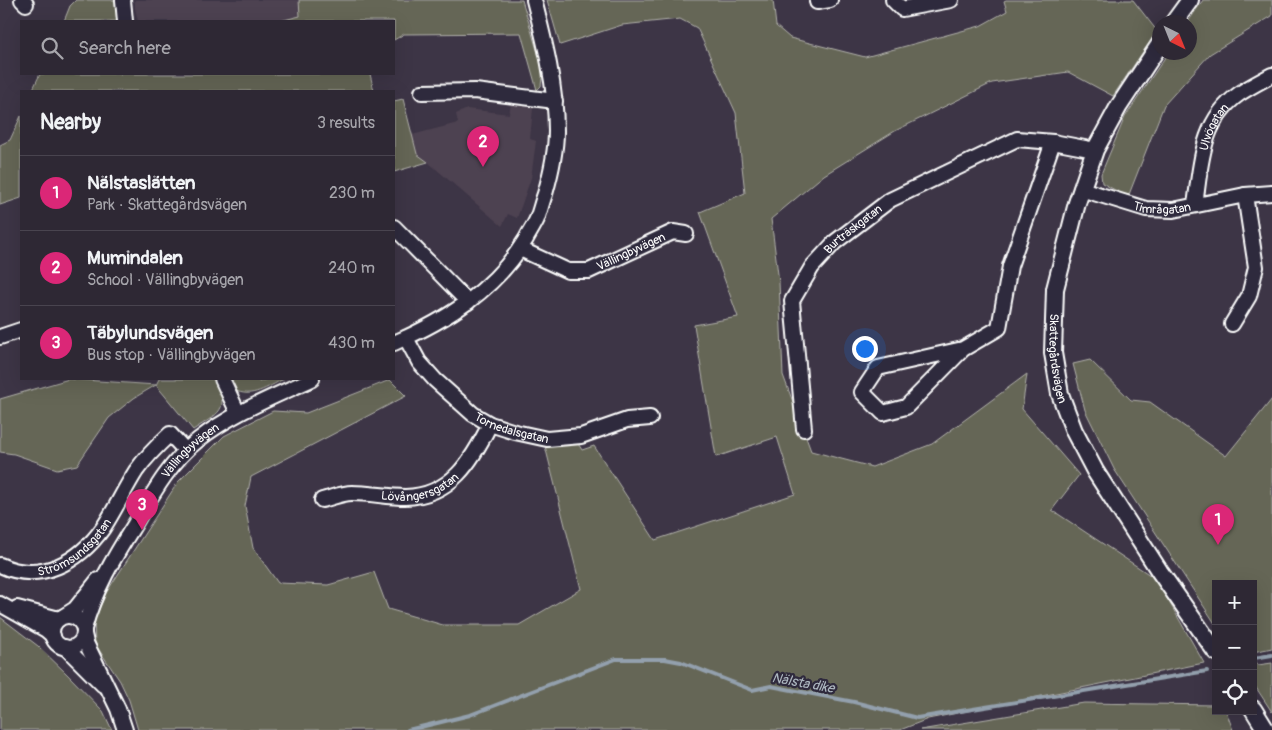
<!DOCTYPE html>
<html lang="en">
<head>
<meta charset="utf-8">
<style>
	:root { --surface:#2e2834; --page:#3a3440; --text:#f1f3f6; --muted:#a7a6ac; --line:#49444f; --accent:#db2777 }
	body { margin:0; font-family:Pangolin,sans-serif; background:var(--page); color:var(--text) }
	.controls { position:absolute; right:15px; bottom:15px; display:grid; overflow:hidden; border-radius:0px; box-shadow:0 5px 20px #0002 }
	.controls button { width:45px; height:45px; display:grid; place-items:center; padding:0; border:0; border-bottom:1px solid var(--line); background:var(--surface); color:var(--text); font:25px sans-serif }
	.compass { position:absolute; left:1152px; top:15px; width:45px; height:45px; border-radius:50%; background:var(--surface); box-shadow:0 5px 20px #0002; rotate:137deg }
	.you { position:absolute; left:864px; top:348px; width:18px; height:18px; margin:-12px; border:4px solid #fff; border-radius:50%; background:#1a73e8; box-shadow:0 0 0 8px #1a73e833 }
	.badge { display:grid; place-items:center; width:32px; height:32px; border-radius:50%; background:var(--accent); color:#fff; font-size:16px; font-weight:700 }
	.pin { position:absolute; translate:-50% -41px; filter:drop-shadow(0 1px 2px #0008) }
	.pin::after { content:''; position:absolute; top:26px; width:18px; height:15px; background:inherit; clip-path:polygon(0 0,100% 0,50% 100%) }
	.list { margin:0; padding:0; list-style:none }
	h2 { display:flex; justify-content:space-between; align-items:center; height:65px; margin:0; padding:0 20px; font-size:21px }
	h2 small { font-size:16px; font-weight:400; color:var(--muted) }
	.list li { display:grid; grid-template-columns:32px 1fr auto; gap:15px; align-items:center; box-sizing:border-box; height:75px; padding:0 20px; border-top:1px solid var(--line) }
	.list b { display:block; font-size:19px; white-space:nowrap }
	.list p { margin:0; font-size:16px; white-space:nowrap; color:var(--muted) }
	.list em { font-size:16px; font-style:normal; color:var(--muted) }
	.icon { flex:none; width:28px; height:28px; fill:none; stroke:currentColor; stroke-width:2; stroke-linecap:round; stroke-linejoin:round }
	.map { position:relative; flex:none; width:1272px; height:730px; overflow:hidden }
	.search { position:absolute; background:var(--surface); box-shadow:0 5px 20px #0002; left:20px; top:20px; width:375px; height:55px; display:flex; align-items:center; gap:12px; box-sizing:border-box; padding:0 18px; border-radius:0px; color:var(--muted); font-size:19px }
	.panel { position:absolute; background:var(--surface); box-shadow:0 5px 20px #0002; left:20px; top:90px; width:375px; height:290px; border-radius:0px }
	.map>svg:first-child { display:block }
</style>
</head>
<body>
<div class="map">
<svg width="1272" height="730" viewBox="0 0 1272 730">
	<rect width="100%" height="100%" fill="#3d3546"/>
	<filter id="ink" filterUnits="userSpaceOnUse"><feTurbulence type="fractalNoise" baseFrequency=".02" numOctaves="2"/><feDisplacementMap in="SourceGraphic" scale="10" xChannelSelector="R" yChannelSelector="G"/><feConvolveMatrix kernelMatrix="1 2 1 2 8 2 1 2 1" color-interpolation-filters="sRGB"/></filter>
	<g filter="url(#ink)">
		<g fill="#4e4251">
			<polygon points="135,0 299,0 300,16 280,21 138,21 135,8"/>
			<polygon points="511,104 533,108 530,139 536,141 531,178 517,218 508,214 502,226 428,162 417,154 412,135 458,123 456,114 467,109 509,114"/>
		</g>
		<g fill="#656657" stroke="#b2b2ab">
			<polygon points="76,0 117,0 120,16 118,21 64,21 70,6"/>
			<polygon points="299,0 522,0 543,70 541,86 537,90 521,33 404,34 394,40 394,21 280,21 300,16"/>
			<polygon points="547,0 773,0 776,26 790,38 865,57 980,26 1007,11 1004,1 1006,0 1133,0 1157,31 1113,96 1068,72 992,83 895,131 824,175 771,219 779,282 783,375 811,451 872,467 932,444 1027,374 1022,409 1079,475 1052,510 1156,579 1204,663 928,719 900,730 138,730 129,700 120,681 95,644 94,621 106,593 178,482 224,436 273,411 306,413 390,380 406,396 251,477 245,506 253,548 278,583 328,585 374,572 388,609 443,625 519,625 581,589 544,442 577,442 582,450 594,446 655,540 795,494 777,437 716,457 694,325 738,317 700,212 745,193 736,113 697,28 680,19 622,25 560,45"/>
			<polygon points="1203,0 1272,0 1272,16 1210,54 1164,105 1128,197 1102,183 1101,174 1125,117 1168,53 1190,52 1190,22 1188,22"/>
			<polygon points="40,74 370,74 374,91 32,91"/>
			<polygon points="403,99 417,154 428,162 394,172 394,101"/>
			<polygon points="21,116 21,198 0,205 0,145 10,140"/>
			<polygon points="1090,360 1131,400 1150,402 1226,456 1272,399 1272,648 1253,652 1253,584 1216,584 1216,625 1114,469 1085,410 1073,364"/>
			<path d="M69 379 156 385 159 379H215C230 411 220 412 193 430L156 385 134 398 109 418 77 465 57 469 14 454 0 452V399Z"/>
			<path d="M229 379H258L259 382 267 379H284C267 387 252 399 234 390Z"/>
			<polygon points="0,617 38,646 67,674 103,711 112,730 0,730"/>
			<polygon points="1253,657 1258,665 1272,663 1272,712 1253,683"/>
			<polygon points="1084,703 1216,705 1216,711 1226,711 1233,730 920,730"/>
		</g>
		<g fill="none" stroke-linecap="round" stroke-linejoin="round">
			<g stroke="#93a0ad" stroke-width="4">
				<polyline points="1254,658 1272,655"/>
				<polyline points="408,730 470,715 616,659 665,659 681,662 752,690 771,686 854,702 917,718 1207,671"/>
			</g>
			<defs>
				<g id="minor">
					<polyline points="22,0 26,4"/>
					<polyline points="123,0 125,21"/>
					<polyline points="893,0 902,9 951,0"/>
					<polyline points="817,2 830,0"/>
					<polyline points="422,92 475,91 555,101"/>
					<path id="s1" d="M1081 189 1146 209 1173 210 1245 195 1272 193"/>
					<path id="s2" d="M1195 205C1201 164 1201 121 1239 94 1249 87 1261 81 1272 75"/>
					<polyline points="394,227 468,302"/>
					<path id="s3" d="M520 249 568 271H589L673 232 686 234"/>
					<polyline points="1232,324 1249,296 1256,267 1245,195"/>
					<polyline points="0,337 21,330"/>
					<path id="s4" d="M406 338 419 362 435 380 473 414 490 424 515 432 547 439 581 436 627 420 650 418"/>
					<path d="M394 343C447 320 495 290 526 239 529 233 534 226 537 219 540 211 542 202 545 194 551 173 556 152 556 131 556 86 545 43 534 0"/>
					<polyline points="963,349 878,368 862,392 883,413 906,407 963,349 999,328 1010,266 1053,142"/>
					<polyline points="222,379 238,413"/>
					<path id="s5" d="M804 429 792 301 812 267 835 242 890 200 1017 139 1053 142 1095 150"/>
					<path id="s6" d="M322 500C331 498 342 493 352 493 370 493 388 497 405 497 451 496 472 461 490 424"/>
					<path id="s7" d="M0 565C40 584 79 562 103 528 115 510 124 490 136 471 146 457 157 446 170 434L185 450"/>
					<polyline points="0,604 46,630 53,636"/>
					<polyline points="17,608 59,619"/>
					<polyline points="64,616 75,609 98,580"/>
					<circle cx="68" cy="632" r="16"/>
					<path id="s8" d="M84 629C94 591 114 557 135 524 153 493 170 462 198 440 232 413 273 397 312 379"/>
					<polyline points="84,634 86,643 118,709 125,730"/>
					<polyline points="65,647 103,685"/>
				</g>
				<g id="tertiary">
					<polyline points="1174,22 1190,0"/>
					<path id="s9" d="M1160 44 1119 106 1095 150 1077 203 1055 289 1053 353 1060 394 1074 431 1095 471 1160 572 1216 652"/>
					<polyline points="1253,709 1266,730"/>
				</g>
			</defs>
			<use href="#minor" stroke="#fff" stroke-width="18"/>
			<use href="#tertiary" stroke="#fff" stroke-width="20"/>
			<use href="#minor" stroke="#2f2a3d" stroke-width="14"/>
			<use href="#tertiary" stroke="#2f2a3d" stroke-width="16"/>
		</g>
	</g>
	<g text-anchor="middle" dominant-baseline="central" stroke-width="4.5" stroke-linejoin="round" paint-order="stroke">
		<g font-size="12" fill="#fff" stroke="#2f2a3d">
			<text stroke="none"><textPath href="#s2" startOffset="81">Ulvögatan</textPath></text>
			<text stroke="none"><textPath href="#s1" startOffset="84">Timrågatan</textPath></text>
			<text stroke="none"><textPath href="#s5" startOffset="224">Burträskgatan</textPath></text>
			<text stroke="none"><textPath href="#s3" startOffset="120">Vällingbyvägen</textPath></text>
			<text stroke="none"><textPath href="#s9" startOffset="339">Skattegårdsvägen</textPath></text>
			<text stroke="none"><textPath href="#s4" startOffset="144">Tornedalsgatan</textPath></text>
			<text stroke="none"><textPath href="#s8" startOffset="210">Vällingbyvägen</textPath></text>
			<text stroke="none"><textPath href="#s6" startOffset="101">Lövångersgatan</textPath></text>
			<text stroke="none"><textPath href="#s7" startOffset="84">Strömsundsgatan</textPath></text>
		</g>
		<g font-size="14" font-style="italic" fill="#aeb8c1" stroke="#2f2a3d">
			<text transform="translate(803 683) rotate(10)">Nälsta dike</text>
		</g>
	</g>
</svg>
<div class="controls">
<button>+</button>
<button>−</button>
<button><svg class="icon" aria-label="locate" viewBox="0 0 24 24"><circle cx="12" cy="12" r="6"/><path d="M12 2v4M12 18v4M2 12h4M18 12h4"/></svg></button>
</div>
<svg class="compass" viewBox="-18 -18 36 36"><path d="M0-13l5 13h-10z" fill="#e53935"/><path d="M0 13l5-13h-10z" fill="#a7a6ac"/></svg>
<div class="you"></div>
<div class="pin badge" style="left:1218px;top:545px">1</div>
<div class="pin badge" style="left:483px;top:167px">2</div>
<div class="pin badge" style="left:142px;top:530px">3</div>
<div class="search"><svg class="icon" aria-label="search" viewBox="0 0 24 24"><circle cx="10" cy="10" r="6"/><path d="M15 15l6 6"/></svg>Search here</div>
<section class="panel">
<h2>Nearby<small>3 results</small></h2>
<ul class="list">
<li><span class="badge">1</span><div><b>Nälstaslätten</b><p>Park · Skattegårdsvägen</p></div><em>230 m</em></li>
<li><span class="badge">2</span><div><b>Mumindalen</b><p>School · Vällingbyvägen</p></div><em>240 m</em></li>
<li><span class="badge">3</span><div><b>Täbylundsvägen</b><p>Bus stop · Vällingbyvägen</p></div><em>430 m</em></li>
</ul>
</section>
</div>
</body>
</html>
